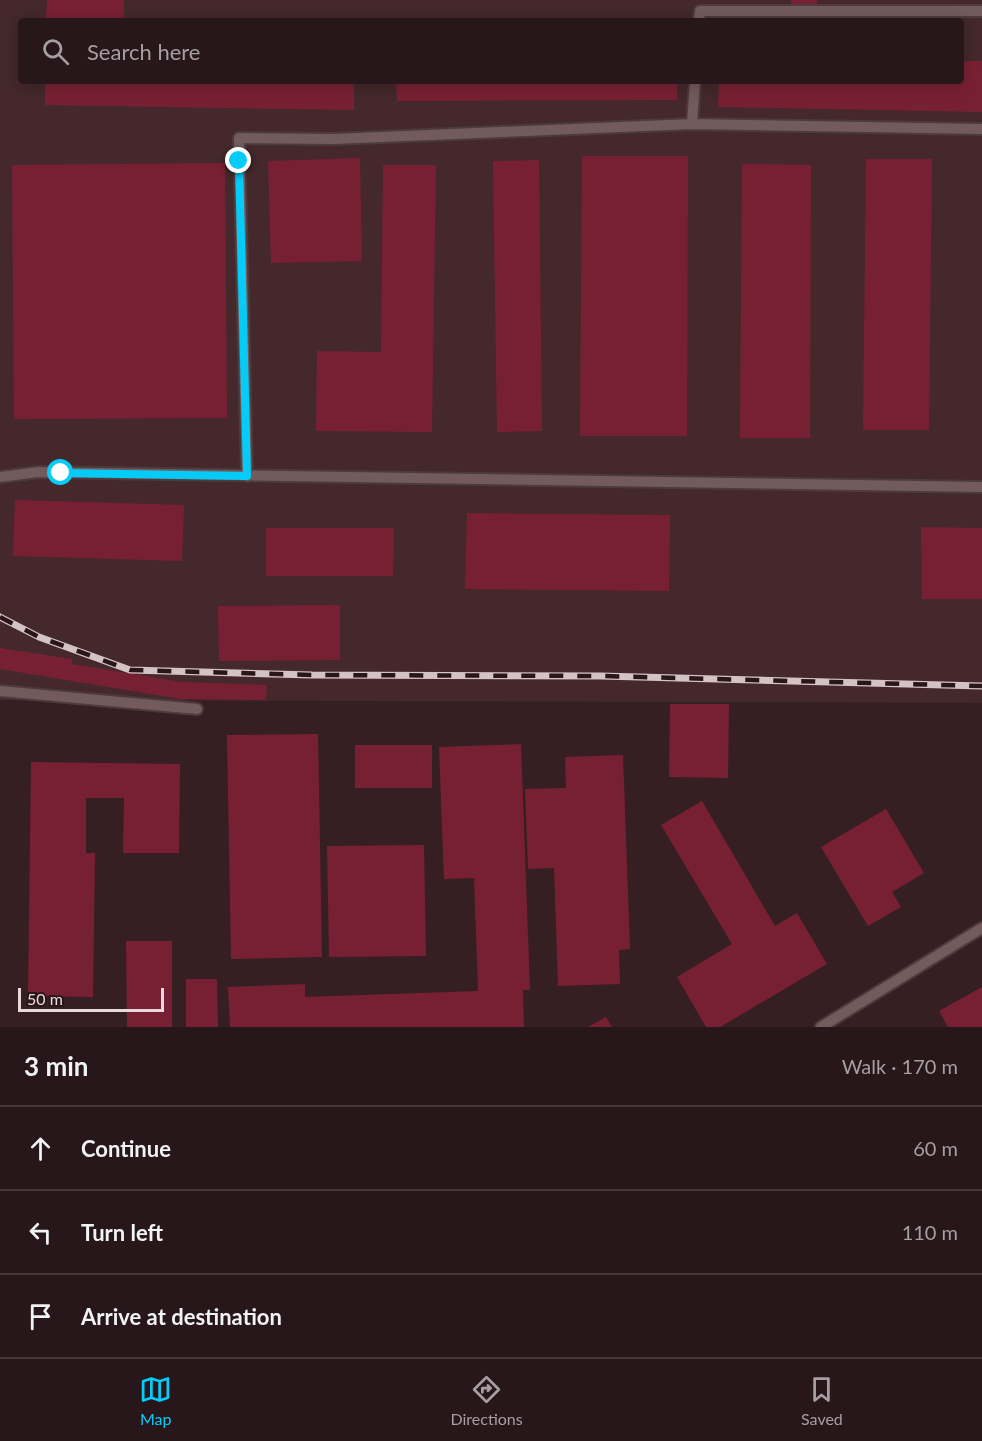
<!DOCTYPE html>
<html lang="en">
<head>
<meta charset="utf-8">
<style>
	:root { --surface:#28171a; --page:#342427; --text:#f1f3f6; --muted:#a59fa2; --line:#443639; --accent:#05cbf9 }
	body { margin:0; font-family:Lato,sans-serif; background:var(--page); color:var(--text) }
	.scale { position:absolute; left:18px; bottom:15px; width:146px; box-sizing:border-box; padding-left:6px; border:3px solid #e9d9db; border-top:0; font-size:16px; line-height:21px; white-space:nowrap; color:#e9d9db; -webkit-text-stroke:4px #2a1618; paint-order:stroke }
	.stop { position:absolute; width:18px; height:18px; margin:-14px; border:4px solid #05cbf9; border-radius:50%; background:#fff }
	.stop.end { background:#05cbf9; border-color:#fff; box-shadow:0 2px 6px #0008 }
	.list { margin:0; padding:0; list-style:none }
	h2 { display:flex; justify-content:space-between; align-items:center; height:78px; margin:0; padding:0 24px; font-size:26px }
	h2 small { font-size:20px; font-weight:400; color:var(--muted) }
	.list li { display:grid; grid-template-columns:39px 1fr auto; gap:18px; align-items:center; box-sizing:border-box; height:84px; padding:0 24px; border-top:2px solid var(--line) }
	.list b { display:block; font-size:22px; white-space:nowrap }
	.list em { font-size:20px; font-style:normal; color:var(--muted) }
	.icon { flex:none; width:33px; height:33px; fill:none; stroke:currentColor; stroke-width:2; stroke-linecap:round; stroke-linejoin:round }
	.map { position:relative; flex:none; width:982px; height:1027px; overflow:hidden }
	.search { position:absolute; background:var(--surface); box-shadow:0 3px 15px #0003; left:18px; right:18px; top:18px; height:66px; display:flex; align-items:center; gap:15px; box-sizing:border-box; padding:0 21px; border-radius:6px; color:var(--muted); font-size:22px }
	.sheet { height:330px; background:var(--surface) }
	nav { display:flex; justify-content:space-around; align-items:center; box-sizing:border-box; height:84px; border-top:2px solid var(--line); background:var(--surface); font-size:16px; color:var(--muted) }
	nav a { display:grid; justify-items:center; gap:3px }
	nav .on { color:var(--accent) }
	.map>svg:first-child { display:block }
</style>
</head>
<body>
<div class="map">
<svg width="982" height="1027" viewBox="0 0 982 1027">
	<rect width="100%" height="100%" fill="#351f22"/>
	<path fill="#44282b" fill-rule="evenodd" d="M0 0H982V703L0 700ZM21 21H961V81H21Z"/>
	<g fill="#782033">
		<polygon points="47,0 124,0 124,21 46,21"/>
		<rect x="791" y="0" width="26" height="7"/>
		<polygon points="961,61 982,61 982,112 718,107 719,81 961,81"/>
		<polygon points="45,81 354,81 354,110 45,105"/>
		<polygon points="396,81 677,81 677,100 397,101"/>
		<polygon points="582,156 688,156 687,436 580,436"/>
		<polygon points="360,158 362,261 271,263 268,161"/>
		<polygon points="866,159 932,159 929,430 863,430"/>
		<polygon points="539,160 542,431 497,432 493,161"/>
		<polygon points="225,163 227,418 14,419 12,165"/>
		<polygon points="742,164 811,165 810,438 740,438"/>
		<polygon points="383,165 436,165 432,432 316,431 317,351 381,352"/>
		<polygon points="15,500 184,505 182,561 13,556"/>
		<polygon points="467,513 670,515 669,591 465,589"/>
		<polygon points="921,527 982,528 982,599 922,599"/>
		<polygon points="266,528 394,528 393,576 266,576"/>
		<polygon points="340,605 340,660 219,661 218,606"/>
		<polygon points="0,648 72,659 72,664 182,682 267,685 266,700 180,699 0,669"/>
		<polygon points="670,704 729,704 728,778 669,777"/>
		<polygon points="318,734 322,957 231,959 227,735"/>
		<polygon points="521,744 530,990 523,990 524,1027 230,1027 228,987 305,984 305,997 478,991 474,878 444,879 439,747"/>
		<rect x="355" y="745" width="77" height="43"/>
		<polygon points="623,755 630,949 619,950 620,984 558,986 554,868 528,869 525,789 566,788 565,757"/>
		<polygon points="31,762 180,764 179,853 123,853 124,798 86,798 86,853 95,853 93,997 28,996"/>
		<polygon points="702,801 775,926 797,913 827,964 720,1027 706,1027 677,977 732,944 661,825"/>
		<polygon points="886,809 924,873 892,892 901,907 868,926 821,847"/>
		<polygon points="424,845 426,956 329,957 327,846"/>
		<polygon points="126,941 172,941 172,1027 127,1027"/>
		<polygon points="186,979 217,979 218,1027 186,1027"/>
		<polygon points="982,987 982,1027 948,1027 939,1011"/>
		<polygon points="606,1017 612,1027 588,1027"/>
	</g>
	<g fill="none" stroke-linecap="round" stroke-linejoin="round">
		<defs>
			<g id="service">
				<polyline points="699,21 700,11 982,11"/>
				<polyline points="692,124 695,81"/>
				<polyline points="247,476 239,138 334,139 692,124 982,129"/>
				<polyline points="0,477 38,472 982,487"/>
				<polyline points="0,691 197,709"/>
				<polyline points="821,1027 982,928"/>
			</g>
		</defs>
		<use href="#service" stroke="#4c3a3d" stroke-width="14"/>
		<use href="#service" stroke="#735a5c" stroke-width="10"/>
		<defs>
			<polyline id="rail" points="0,617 39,637 130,670 312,675 601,676 982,686"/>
		</defs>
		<use href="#rail" stroke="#d4c3c5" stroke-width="7"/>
		<use href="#rail" stroke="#2a1618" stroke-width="4.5" stroke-dasharray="14" stroke-linecap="butt"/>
	</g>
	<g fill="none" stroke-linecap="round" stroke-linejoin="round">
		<polyline stroke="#05cbf9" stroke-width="8" points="61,473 247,476 239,161"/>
	</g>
</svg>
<div class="scale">50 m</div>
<div class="stop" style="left:61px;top:473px"></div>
<div class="stop end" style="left:239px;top:161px"></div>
<div class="search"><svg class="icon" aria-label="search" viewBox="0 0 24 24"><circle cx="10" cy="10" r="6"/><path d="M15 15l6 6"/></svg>Search here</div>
</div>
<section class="sheet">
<h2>3 min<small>Walk · 170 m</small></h2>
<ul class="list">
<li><svg class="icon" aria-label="ahead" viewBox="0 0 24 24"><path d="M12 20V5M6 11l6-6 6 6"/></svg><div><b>Continue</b></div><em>60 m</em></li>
<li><svg class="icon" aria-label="left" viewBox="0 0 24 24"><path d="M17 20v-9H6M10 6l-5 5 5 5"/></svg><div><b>Turn left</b></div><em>110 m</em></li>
<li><svg class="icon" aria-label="arrive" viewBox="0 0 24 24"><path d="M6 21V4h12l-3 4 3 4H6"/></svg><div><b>Arrive at destination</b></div></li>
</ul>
</section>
<nav>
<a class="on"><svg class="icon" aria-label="map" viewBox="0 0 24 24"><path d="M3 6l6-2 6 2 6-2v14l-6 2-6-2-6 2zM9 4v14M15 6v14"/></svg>Map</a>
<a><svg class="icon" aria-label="directions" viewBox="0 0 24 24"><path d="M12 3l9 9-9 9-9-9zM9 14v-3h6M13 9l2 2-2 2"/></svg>Directions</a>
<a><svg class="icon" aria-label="saved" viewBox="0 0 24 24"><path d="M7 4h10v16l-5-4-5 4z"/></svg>Saved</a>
</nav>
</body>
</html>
